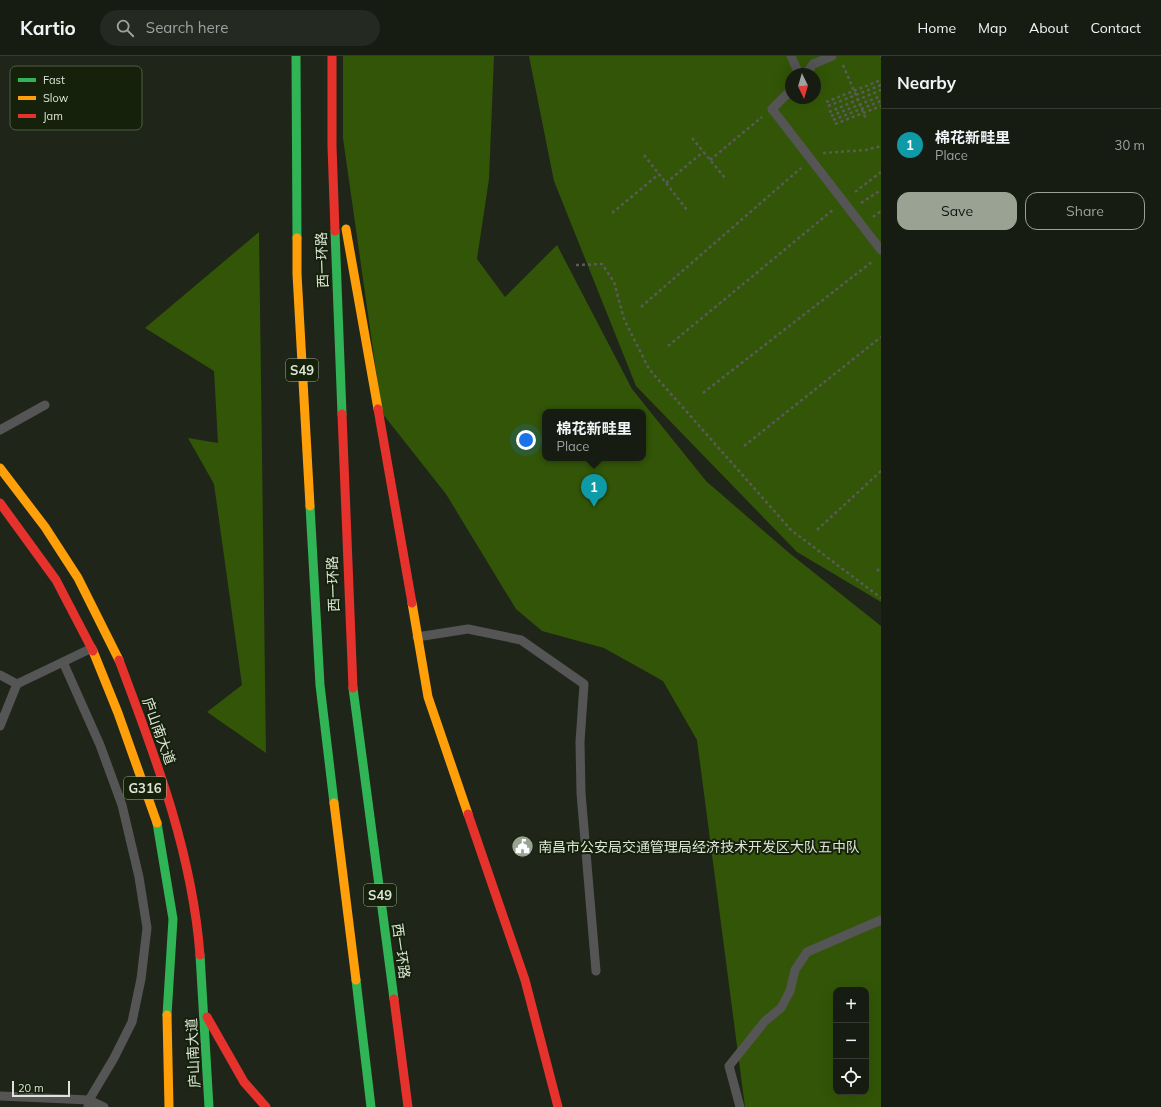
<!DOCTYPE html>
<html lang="en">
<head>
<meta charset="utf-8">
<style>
	:root { --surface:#171c13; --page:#242921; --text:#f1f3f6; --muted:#9ea1a0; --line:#363a33; --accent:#9aa294 }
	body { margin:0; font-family:Mulish,"Noto Sans SC",sans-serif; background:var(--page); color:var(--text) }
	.controls { position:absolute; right:12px; bottom:12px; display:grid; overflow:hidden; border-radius:8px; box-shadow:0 4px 16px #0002 }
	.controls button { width:36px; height:36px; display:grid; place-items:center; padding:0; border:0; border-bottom:1px solid var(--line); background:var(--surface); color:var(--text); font:20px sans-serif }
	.compass { position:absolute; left:785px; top:12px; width:36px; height:36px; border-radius:50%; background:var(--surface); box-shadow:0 4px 16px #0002; rotate:175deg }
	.scale { position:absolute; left:12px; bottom:10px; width:58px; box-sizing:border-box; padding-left:4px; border:2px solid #dce5d6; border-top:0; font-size:11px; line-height:14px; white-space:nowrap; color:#dce5d6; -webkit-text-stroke:3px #15210b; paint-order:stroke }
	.you { position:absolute; left:526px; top:384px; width:14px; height:14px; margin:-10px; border:3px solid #fff; border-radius:50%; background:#1a73e8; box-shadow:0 0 0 6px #1a73e833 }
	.badge { display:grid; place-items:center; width:26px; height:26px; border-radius:50%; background:var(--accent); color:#fff; font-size:13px; font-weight:700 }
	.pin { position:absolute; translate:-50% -33px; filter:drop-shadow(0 1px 2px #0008) }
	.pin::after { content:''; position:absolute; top:21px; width:14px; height:12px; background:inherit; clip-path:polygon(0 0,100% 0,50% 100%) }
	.popup { position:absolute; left:542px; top:353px; width:104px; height:52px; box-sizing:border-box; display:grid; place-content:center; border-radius:8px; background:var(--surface); filter:drop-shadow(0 1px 3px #0005); font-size:13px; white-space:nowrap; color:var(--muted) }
	.popup b { font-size:15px; color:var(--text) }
	.popup::after { content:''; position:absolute; left:50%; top:100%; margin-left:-8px; border:8px solid transparent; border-top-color:var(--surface) }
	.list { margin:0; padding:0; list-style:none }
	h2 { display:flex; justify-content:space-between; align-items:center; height:52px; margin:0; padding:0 16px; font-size:17px }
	h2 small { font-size:13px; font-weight:400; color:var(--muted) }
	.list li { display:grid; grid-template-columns:26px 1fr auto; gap:12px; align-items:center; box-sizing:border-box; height:72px; padding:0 16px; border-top:1px solid var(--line) }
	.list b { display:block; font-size:15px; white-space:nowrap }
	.list p { margin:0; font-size:13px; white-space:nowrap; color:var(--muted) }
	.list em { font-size:13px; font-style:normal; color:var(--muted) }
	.actions { display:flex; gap:8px; padding:12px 16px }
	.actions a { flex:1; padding:9px 0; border:1px solid var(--accent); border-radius:12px; text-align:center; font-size:14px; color:var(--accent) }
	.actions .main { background:var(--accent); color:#111 }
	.icon { flex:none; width:22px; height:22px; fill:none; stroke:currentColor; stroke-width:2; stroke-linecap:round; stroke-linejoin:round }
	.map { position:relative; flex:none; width:881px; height:1051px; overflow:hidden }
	header { display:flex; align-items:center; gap:24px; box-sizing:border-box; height:56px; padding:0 20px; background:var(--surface); border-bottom:1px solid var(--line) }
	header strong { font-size:19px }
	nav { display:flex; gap:22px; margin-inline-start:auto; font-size:14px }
	.search { width:280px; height:36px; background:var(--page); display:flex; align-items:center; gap:10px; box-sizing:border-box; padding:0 14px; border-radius:22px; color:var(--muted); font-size:15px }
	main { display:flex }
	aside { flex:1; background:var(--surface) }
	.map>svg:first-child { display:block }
</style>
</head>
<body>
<header>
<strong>Kartio</strong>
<div class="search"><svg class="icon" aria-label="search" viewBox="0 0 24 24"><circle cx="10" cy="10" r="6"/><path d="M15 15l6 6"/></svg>Search here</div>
<nav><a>Home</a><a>Map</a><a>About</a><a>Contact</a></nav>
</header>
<main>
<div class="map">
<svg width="881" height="1051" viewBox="0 0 881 1051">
	<rect width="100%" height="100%" fill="#1f2619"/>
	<g fill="#325507" fill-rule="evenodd">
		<path d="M343 0H494L489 123 477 203 505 241 557 189 632 333 706 425 788 496 881 570V1051H745L697 684 663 625 604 592 542 575 516 553 446 438 382 357 343 82ZM545 356H643V402H545ZM836 934H866V1036H836Z"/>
		<path d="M529 0H881V546L797 496 636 330 554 125ZM791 18H815V42H791Z"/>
		<polygon points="259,176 266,697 207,656 242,629 214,428 188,382 218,387 214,315 145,272"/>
	</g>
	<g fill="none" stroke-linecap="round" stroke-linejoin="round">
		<g stroke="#5a5b59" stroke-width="2.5" stroke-dasharray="3 3" stroke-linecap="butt">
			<polyline points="881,0 881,1"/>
			<polyline points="843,9 866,63"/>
			<polyline points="826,46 881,24"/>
			<polyline points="828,50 881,29"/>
			<polyline points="829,56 881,34"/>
			<polyline points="831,60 881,40"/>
			<polyline points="833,64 881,45"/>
			<polyline points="835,68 881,50"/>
			<polyline points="692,82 725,122"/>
			<polyline points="823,97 866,94 881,90"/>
			<polyline points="644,99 687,154"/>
			<polyline points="710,104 762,61"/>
			<polyline points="666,127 703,96"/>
			<polyline points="855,136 881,116"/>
			<polyline points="861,147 881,134"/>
			<polyline points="612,157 659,118"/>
			<polyline points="873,161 881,155"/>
			<polyline points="576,209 602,208 614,226 624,263 649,313 791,474 881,542"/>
			<polyline points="641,251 801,112"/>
			<polyline points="668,290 834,153"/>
			<polyline points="703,337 873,205"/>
			<polyline points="744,390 881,281"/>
			<polyline points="817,474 881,415"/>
			<polyline points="877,515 881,511"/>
		</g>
		<g stroke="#555" stroke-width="9">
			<polyline points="791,0 799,18"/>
			<polyline points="806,18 813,8 832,0"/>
			<polyline points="791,34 772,53 881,194"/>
			<polyline points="0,374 45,349"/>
			<polyline points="417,581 468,573 521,584 584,628 580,686 581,737 596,915"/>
			<polyline points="63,606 100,689 122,749 139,821 147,872 141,923 132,966 114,1002 89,1044 88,1051"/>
			<polyline points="0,619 17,628 92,592"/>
			<polyline points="0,670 17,628"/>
			<polyline points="0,1040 89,1044 104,1051"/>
			<polyline points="740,1051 729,1010 765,965 781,952 790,935 795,914 807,896 881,864"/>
		</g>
		<g stroke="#30b455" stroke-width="9">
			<polyline points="296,0 297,182"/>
			<polyline points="335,175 342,358"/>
			<polyline points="310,450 320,629 334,747"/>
			<polyline points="353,632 394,943"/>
			<polyline points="157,767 173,863 167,959"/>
			<polyline points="200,899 209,1051"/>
			<polyline points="356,924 371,1051"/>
		</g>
		<g stroke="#ff9f0a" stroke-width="9">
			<polyline points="346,173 378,353"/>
			<polyline points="297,182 297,218 310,450"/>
			<polyline points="0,412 45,471 78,522 119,604"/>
			<polyline points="412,547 428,641 468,758"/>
			<polyline points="93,595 118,657 157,767"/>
			<polyline points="334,747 356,924"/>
			<polyline points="167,959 169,1051"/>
		</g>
		<g stroke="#e5322d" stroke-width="9">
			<polyline points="332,0 332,90 335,175"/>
			<polyline points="378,353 412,547"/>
			<polyline points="342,358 353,632"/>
			<polyline points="0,447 56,524 93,595"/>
			<path d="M119 604C155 700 192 795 200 899"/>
			<polyline points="468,758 525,924 558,1051"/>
			<polyline points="394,943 408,1051"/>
			<polyline points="207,961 244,1026 266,1051"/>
		</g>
	</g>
	<defs>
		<symbol id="civic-disc" viewBox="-11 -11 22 22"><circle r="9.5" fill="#9aa294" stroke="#15210b"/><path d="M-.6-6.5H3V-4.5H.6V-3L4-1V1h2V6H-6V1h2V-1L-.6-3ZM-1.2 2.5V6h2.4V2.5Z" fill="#fff"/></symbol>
	</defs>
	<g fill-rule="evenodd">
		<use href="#civic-disc" x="510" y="778" width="25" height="25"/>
	</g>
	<g text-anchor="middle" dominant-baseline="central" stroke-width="4" stroke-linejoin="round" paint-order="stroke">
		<g fill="#15210b" stroke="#a0aa99" stroke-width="1">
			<rect x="286" y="303" width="32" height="22" rx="3"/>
			<rect x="124" y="721" width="42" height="22" rx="3"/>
			<rect x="364" y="828" width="32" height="22" rx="3"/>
		</g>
		<g font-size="13" font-weight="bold" fill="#dce5d6">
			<text x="302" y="314">S49</text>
			<text x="145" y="732">G316</text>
			<text x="380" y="839">S49</text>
		</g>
		<g font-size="14" fill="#dce5d6" stroke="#15210b">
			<text transform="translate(322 204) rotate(-92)">西一环路</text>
			<text transform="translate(333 528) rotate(-92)">西一环路</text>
			<text transform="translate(159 675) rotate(70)">庐山南大道</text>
			<text transform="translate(401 895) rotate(82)">西一环路</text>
			<text transform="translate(193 997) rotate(-93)">庐山南大道</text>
		</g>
		<g font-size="14" fill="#dce5d6" stroke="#15210b" text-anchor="start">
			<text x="538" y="791">南昌市公安局交通管理局经济技术开发区大队五中队</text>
		</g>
	</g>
	<rect x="10" y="10" width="132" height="64" rx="6" fill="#15210b" stroke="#515c48" stroke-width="1"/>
	<rect x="18" y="22" width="18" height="4" fill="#30b455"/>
	<rect x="18" y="40" width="18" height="4" fill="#ff9f0a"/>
	<rect x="18" y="58" width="18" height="4" fill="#e5322d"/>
	<g font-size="11" fill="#dce5d6">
		<text x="43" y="28">Fast</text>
		<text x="43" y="46">Slow</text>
		<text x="43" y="64">Jam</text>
	</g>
</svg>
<div class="controls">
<button>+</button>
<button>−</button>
<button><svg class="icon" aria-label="locate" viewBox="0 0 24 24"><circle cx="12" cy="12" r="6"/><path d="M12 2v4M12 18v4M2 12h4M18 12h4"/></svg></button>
</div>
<svg class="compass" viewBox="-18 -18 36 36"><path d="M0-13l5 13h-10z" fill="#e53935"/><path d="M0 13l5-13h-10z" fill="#9ea1a0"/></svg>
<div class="scale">20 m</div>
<div class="you"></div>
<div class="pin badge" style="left:594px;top:451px;background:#0f9aa8">1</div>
<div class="popup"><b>棉花新畦里</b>Place</div>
</div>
<aside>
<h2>Nearby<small></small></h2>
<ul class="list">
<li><span class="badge" style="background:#0f9aa8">1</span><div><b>棉花新畦里</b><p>Place</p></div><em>30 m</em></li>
</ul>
<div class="actions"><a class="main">Save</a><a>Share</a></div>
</aside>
</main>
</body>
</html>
